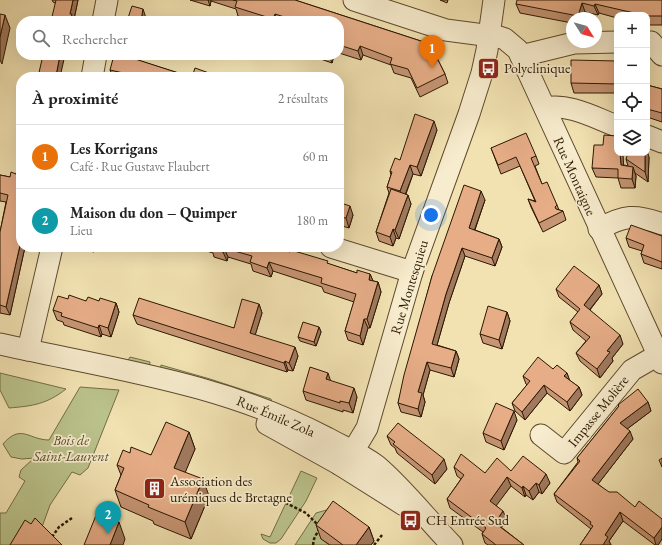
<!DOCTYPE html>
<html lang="fr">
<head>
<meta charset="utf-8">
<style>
	:root { --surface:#fff; --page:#f6f6f6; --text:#222; --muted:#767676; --line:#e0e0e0; --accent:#2563eb }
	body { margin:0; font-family:"EB Garamond",serif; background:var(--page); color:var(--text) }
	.controls { position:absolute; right:12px; top:12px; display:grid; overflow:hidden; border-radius:8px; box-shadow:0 4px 16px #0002 }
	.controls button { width:36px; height:36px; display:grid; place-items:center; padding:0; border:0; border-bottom:1px solid var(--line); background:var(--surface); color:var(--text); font:20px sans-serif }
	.compass { position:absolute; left:566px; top:12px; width:36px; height:36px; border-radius:50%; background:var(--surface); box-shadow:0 4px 16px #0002; rotate:127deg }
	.you { position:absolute; left:431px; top:215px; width:14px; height:14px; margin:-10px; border:3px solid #fff; border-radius:50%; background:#1a73e8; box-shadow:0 0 0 6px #1a73e833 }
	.badge { display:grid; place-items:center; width:26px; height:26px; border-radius:50%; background:var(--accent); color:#fff; font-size:13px; font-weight:700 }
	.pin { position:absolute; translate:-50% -33px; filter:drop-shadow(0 1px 2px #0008) }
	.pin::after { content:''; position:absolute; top:21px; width:14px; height:12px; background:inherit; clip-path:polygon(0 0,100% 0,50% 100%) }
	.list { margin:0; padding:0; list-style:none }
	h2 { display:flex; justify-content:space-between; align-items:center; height:52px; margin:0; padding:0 16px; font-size:17px }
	h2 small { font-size:13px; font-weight:400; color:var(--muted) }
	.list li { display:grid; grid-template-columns:26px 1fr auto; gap:12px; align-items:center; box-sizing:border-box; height:64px; padding:0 16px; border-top:1px solid var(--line) }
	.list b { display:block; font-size:15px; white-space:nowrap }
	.list p { margin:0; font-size:13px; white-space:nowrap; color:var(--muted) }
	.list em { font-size:13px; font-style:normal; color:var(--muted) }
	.icon { flex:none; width:22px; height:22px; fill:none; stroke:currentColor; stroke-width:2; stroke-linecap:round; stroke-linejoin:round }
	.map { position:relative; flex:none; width:662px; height:545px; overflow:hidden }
	.search { position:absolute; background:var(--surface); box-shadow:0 4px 16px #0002; left:16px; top:16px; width:328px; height:44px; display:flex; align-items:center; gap:10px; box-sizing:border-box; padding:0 14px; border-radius:16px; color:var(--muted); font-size:15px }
	.panel { position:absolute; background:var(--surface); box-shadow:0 4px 16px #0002; left:16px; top:72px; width:328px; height:180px; border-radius:16px }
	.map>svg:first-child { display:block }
</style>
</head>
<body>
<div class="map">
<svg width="662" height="545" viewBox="0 0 662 545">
	<rect width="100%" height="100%" fill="#f2e2b2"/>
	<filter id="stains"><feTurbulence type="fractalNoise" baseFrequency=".005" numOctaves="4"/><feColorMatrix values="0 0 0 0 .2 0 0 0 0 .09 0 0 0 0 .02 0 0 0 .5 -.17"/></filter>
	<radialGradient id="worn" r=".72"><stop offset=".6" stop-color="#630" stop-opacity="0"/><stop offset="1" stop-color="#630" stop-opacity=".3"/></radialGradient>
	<g fill="#bbc38c" stroke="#736e46">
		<polygon points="130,357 150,362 149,369 127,362"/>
		<polygon points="161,365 210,379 271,399 273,406 160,370"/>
		<path d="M0 373 66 389C47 404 33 406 9 408L0 390Z"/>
		<path d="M80 387 119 390 88 468 80 475 72 472 50 505 38 538 24 545H0V513H6L25 481 19 477 21 470 34 458 22 459 11 457 3 444C21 423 29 440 49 440Z"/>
		<polygon points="301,471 317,478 306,501 281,539 276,543 270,543 263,539 261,534 270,537"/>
		<polygon points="330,509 321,538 329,545 295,545 316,513"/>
	</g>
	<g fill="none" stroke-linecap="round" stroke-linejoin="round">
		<defs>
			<g id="minor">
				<polyline points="354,0 446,30 499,37 505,39 518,50 662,363"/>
				<polyline points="103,21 107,0"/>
				<polyline points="651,42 662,55"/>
				<polyline points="521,56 574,43 617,42"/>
				<polyline points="92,77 96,55"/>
				<path d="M545 108C569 103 595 118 617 126"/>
				<polyline points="647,136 662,142"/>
				<path d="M599 229C624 215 635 214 662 224"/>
				<polyline points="331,247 412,272"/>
				<path d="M0 344C113 369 223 383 327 438 343 447 362 454 377 466 404 489 427 519 452 545"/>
				<polyline points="28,350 52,247"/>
				<polyline points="267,424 339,464 404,505"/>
				<polyline points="541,435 564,453 632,370 658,355"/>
				<polyline points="339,464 355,448 367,428 412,272 469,114 482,73 487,50 494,0"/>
			</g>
		</defs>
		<use href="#minor" stroke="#5d4a2d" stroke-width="23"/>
		<g stroke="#2b1801" stroke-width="2.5" stroke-dasharray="3 2" stroke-linecap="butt">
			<polyline points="272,496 306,513 318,525"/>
			<polyline points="52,537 59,527 72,518"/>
			<polyline points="313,545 314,539 319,529"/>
			<polyline points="374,545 382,535"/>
		</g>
		<use href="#minor" stroke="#f7eccd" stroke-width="21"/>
	</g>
	<g fill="#c69574" stroke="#2b1801">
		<polygon points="52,0 78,0 74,19 55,3 53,2"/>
		<polygon points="190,0 295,0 430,44 445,74 448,83 420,97 411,78 394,73 391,65 363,55 361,60 339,53 339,21 254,21 238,16 236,9 211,1 210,6"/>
		<polygon points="440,0 448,0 447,3"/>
		<polygon points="662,0 662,25 650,25 647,24 647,15 617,15 617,18 599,13 598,15 585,12 583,18 572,18 572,23 520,13 516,4"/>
		<polygon points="138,55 137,60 191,77 113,77 110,70"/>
		<polygon points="312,55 334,55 332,63 312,56"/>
		<polygon points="617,61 617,93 574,93 571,83"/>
		<polygon points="647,85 662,89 662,122 647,117"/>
		<polygon points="21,128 21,154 17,145"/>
		<polygon points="437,130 421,176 413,174 406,194 411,204 399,239 396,238 393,246 379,241 376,232 389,193 387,187 391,175 390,171 400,160"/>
		<polygon points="491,148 536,156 539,164 535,166 542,184 557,205 559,210 563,211 566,220 543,232 531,207 528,199 535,201 520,166 501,174"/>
		<polygon points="649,157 648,182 635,173 636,176 635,188 621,188 618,178 596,177 592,168 624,165 628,166 626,159"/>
		<polygon points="16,174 21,247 25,247 10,315 0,313 0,232 6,202 0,201 0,175 10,177"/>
		<polygon points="339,200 342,201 343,204 353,215 349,228 339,225"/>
		<polygon points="485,200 475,230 499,239 502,247 495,266 465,256 449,303 437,345 456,351 459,359 454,377 430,370 423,395 425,402 421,417 401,412 398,403 432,276"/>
		<polygon points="662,236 662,269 644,263 641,254 642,251 629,247 626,238"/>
		<polygon points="75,247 95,247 94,252 76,248"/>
		<polygon points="194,247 275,247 290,252 329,264 357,273 370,274 373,281 378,282 381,292 370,328 368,328 363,345 348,340 345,331 354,302 324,292 322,287 273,271 271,277 253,271 251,264 228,257 227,261 214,257 213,253"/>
		<polygon points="599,285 602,294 590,310 623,344 612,358 613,361 600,378 580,361 576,353 586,341 573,330 570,322 578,312 559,297 556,289"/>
		<polygon points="86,301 99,301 116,303 119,312 111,337 102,334 101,337 64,325 63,322 57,320 53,310"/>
		<polygon points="259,304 262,313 255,335 298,356 293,371 288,370 287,372 137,324 133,315 234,328"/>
		<polygon points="507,312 510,321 502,349 483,343 480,334"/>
		<polygon points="319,327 321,332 316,346 300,341 298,337"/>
		<polygon points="553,369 567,373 569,380 579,387 582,395 570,411 547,393 525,420 515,411 512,403 527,385 526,384 523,376"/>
		<polygon points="330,381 357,397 353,413 343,410 343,412 306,400 303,391"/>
		<polygon points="648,402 651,411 627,429 633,439 598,484 662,539 658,545 655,545 623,521 609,541 611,545 580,545 591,529 557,502 554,494 578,462 577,458 619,406 618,405"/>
		<polygon points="517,420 504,450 486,442 483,433"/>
		<polygon points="189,432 195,449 185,472 209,496 191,539 154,524 153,521 121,507 115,490 121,475 117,465 130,453 151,455"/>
		<polygon points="387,436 447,469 435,484 397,453 395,448 391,445"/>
		<polygon points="454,467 485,473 511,471 550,483 542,494 539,492 533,500 526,495 525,497 511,486 496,505 507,520 501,527 524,545 488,545 485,543 482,534 483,532 450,508 447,499 461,479 457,476"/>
		<polygon points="316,525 369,527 374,541 371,545 330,545 321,539"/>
	</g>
	<g fill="#a1795e" stroke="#2b1801">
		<polygon points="73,0 78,0 74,19 74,21 70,21 70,14"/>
		<polygon points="208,0 211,0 211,1 210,6"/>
		<polygon points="582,3 585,12 583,18 578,18 578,16"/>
		<polygon points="595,4 599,13 598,15 594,6"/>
		<polygon points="143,9 146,18 146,21 141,21"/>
		<polygon points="275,14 277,21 274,21 273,19"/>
		<polygon points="5,15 10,28 2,64 0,60 0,37"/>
		<polygon points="360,46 363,55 361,60 358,51"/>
		<polygon points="60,55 65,55 60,77 56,77 56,76"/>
		<polygon points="133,55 138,55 135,67 132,58"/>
		<polygon points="329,55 334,55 332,63"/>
		<polygon points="434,121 437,130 421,176 417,167"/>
		<polygon points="647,151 649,157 648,182 645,172 645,153 647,153"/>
		<polygon points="620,153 623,153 624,174 621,165"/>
		<polygon points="341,154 342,158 339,168 339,158"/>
		<polygon points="410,165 413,174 403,200 400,191"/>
		<polygon points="633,167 636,176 635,188 632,179"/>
		<polygon points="481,191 485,200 472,237 469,228"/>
		<polygon points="408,195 411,204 399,239 395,230"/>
		<polygon points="350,206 353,215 349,228 346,218"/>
		<polygon points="393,229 396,238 393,246 390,237"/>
		<polygon points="499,239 502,247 495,266 492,258"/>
		<polygon points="21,241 21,247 25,247 10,315 6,307"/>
		<polygon points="92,247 95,247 94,252"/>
		<polygon points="224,248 228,257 227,261 223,252"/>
		<polygon points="462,248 465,256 449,303 435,352 432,344 446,294"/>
		<polygon points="269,262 273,271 271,277 267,268"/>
		<polygon points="370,274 374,283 369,280"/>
		<polygon points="378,282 381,292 370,328 367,319"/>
		<polygon points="599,285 602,294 587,313 584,305"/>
		<polygon points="116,303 119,312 111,337 108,328"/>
		<polygon points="259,304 262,313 253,342 250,333"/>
		<polygon points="507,312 510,321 502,349 499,340"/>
		<polygon points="364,319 368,328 363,345 360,336"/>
		<polygon points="99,325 102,334 101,337 98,328"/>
		<polygon points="319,327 321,332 316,346 314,342"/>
		<polygon points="620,335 623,344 612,358 613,361 600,378 597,369 607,351"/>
		<polygon points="295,347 298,356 293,371 289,363"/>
		<polygon points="456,351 459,359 454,377 451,368"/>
		<polygon points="285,361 288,370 287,372 284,363"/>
		<polygon points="427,362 430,370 423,395 425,402 421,417 418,409 418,392"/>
		<polygon points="328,373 331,382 326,379"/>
		<polygon points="567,373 570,381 564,376"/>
		<polygon points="544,385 547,393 525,420 522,412"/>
		<polygon points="579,387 582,395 570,411 567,402"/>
		<polygon points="354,388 357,397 353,413 349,403"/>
		<polygon points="648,402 651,411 623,432 620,423"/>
		<polygon points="514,411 517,420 504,450 501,441"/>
		<polygon points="630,431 633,439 595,488 592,480"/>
		<polygon points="189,432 195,449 180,485 174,468"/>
		<polygon points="444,459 447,469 435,484 432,475"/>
		<polygon points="546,474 550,483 542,494 539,485"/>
		<polygon points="507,477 511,486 493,510 490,501"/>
		<polygon points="203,479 209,496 191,539 185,522"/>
		<polygon points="536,483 539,492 533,500 529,491"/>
		<polygon points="523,486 526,495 525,497 522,488"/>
		<polygon points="503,511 507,520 498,532 495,523"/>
		<polygon points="620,512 623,521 609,541 611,545 603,545 605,535"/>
		<polygon points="119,522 125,539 123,545 110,545"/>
		<polygon points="369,527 374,541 371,545 356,545"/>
		<polygon points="662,527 662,539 658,545 656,545 654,538"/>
	</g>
	<g fill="#e6ad87" stroke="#2b1801">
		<polygon points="56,0 73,0 70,14 72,14 70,21 51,21"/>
		<polygon points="233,0 295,0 430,44 445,74 417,88 408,69 390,64 392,58 360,46 358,51 339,45 339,21 297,21 275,14 273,19 235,7 237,1"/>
		<polygon points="517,0 662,0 662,16 647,16 647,15 643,15 595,4 594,6 582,3 578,16 516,4"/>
		<polygon points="132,6 143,9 141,21 127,21"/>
		<polygon points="0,14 5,15 0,37"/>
		<polygon points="43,55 60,55 56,76 58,77 38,77"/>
		<polygon points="114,55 133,55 132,58 191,77 141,77 110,70"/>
		<polygon points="571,60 617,61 617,84 571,83"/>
		<polygon points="195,68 209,73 208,77 192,77"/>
		<polygon points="647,85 662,89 662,113 647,109"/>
		<polygon points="415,114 434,121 417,167 410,165 400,191 387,187 392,172 390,171 395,158 400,160"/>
		<polygon points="21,128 21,146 17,145"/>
		<polygon points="526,133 536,156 531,158 542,184 547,182 557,205 555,207 556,209 563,211 539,223 528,199 536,202 516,157 498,165 491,148"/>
		<polygon points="604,135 617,136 617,153 620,153 621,165 633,167 632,179 618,178 618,169 592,168 594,145 603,145"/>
		<polygon points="628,153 645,153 645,172 626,159"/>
		<polygon points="21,154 21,241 6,307 0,305 0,232 8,195 0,193 0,175 10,177 11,172 16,174"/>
		<polygon points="464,185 481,191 469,228 499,239 492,258 462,248 446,294 432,344 456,351 451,368 427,362 418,392 422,393 418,409 398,403 404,375 432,276"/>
		<polygon points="391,189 408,195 395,230 393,229 390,237 376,232"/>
		<polygon points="339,200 342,201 341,203 350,206 346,218 339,217"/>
		<polygon points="631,225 662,236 662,262 641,254 644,245 626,238"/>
		<polygon points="211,247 275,247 290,252 291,250 328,261 327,263 357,273 357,270 370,274 369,280 378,282 367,319 364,319 360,336 345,331 356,294 321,283 322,278 269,262 267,268 250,262 252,256 224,248 223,252 211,248"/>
		<polygon points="574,266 599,285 584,305 620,335 607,351 610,352 597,369 576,353 590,337 570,322 580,309 556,289"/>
		<polygon points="69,295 86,301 88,297 99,301 100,298 116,303 108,328 99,325 98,328 61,316 62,313 53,310 58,296 68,299"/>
		<polygon points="139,298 234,328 242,299 259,304 250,333 295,347 289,363 285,361 284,363 133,315"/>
		<polygon points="488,306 507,312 499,340 480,334"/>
		<polygon points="303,322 319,327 314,342 298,337"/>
		<polygon points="538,357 553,369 557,365 567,373 564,376 579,387 567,402 544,385 522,412 512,403 530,381 523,376"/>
		<polygon points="310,367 328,373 326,379 354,388 349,403 340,401 340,403 303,391"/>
		<polygon points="638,389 648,402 620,423 630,431 592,480 609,492 617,492 635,507 639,501 662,519 662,527 654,538 620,512 605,535 608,537 603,545 580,545 593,526 590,524 591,522 554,494 580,461 577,458 619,406 618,405"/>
		<polygon points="496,403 514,411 501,441 483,433"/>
		<polygon points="166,422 189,432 174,468 203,479 185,522 148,507 149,505 115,490 124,468 117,465 123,450 130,453 131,447 151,455"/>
		<polygon points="398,423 444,459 432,475 393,444 395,442 387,436"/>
		<polygon points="461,454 485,473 497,458 511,471 523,456 546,474 539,485 536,483 529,491 523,486 522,488 507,477 490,501 503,511 495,523 524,545 496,545 482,534 486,528 447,499 464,475 454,467"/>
		<polygon points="662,458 662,467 659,460"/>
		<polygon points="333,501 369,527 356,545 343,545 316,525"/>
		<polygon points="97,513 119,522 110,545 84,545"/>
		<polygon points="35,518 62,545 10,545 25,520 31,524"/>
	</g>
	<defs>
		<symbol id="bus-square" viewBox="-11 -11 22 22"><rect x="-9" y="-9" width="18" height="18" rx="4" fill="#8f2418" stroke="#f7eccd"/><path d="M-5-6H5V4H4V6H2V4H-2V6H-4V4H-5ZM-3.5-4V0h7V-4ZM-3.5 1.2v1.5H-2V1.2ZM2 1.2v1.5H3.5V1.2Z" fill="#fff"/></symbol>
		<symbol id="building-square" viewBox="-11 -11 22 22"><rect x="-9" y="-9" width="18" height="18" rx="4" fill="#8f2418" stroke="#f7eccd"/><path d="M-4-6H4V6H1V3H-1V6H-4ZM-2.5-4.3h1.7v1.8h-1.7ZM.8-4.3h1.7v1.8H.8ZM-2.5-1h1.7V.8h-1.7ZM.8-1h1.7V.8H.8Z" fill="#fff"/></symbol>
	</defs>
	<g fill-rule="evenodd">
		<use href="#bus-square" x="476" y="56" width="25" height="25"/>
		<use href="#building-square" x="142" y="476" width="25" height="25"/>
		<use href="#bus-square" x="398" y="508" width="25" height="25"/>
	</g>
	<g text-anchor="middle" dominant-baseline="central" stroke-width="3.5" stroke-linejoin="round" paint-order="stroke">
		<g font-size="14" fill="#2b1801" stroke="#f7eccd" text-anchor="start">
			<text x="504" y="68">Polyclinique</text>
			<text x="170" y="481">Association des<tspan x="170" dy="16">urémiques de Bretagne</tspan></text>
			<text x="426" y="520">CH Entrée Sud</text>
		</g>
		<g font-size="14" fill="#2b1801" stroke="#f7eccd">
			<text transform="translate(575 176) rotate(66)">Rue Montaigne</text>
			<text transform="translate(409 287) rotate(-73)">Rue Montesquieu</text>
			<text transform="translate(598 411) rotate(-51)">Impasse Molière</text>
			<text transform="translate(276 416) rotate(23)">Rue Émile Zola</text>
		</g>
		<g font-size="14" font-style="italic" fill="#564b2b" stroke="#f7eccd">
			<text x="71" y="440">Bois de<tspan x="71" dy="16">Saint-Laurent</tspan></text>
		</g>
	</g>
	<rect width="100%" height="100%" filter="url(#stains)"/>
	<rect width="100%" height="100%" fill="url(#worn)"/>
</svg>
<div class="controls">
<button>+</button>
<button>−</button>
<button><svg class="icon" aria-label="locate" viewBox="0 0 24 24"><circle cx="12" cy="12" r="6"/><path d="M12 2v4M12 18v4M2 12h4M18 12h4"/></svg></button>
<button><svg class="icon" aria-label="layers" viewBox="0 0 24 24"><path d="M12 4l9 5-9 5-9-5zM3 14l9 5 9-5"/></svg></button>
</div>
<svg class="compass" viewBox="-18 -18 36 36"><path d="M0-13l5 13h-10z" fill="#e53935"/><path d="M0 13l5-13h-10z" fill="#767676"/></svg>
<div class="you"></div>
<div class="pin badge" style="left:432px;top:68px;background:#e8710a">1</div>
<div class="pin badge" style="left:108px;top:534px;background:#0f9aa8">2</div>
<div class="search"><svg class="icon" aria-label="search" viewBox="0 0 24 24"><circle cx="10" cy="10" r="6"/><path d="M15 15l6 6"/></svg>Rechercher</div>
<section class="panel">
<h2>À proximité<small>2 résultats</small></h2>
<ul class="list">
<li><span class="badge" style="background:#e8710a">1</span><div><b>Les Korrigans</b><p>Café · Rue Gustave Flaubert</p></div><em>60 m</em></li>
<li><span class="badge" style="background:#0f9aa8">2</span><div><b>Maison du don – Quimper</b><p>Lieu</p></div><em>180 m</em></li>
</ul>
</section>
</div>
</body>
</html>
